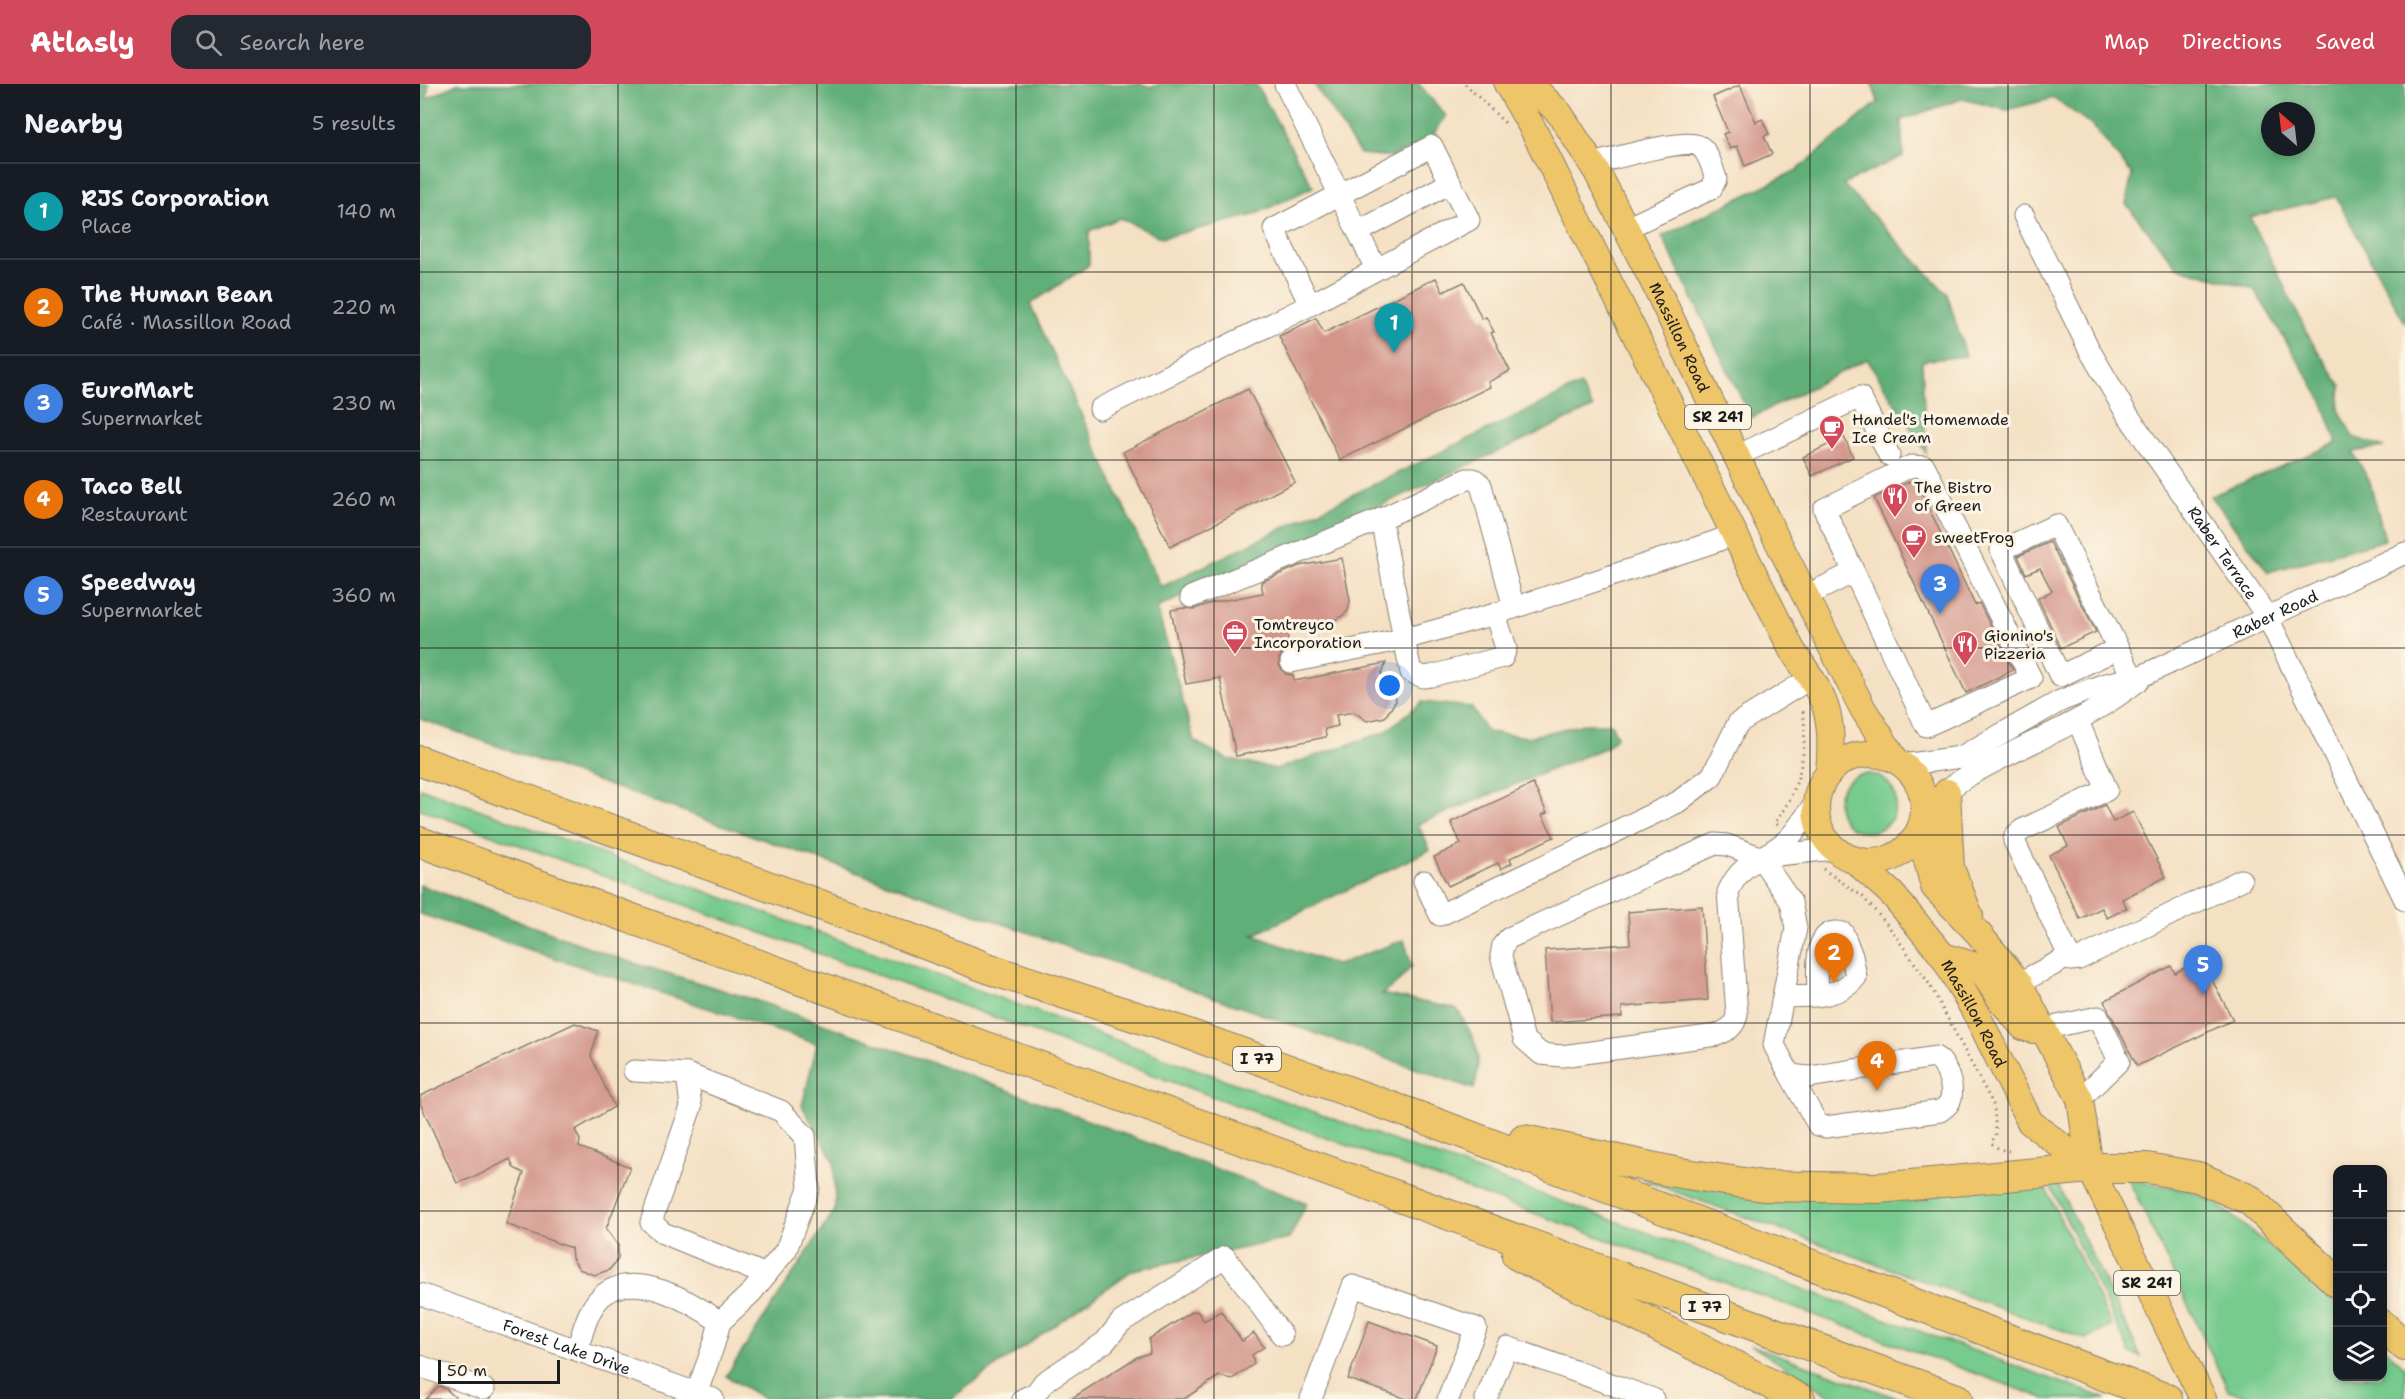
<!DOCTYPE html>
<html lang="en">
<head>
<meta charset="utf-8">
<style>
	:root { --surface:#171b24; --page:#242831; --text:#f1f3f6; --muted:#9ea1a6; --line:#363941; --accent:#d1495b }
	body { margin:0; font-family:"Shantell Sans",sans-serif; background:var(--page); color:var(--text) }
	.controls { position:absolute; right:18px; bottom:18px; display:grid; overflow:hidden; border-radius:12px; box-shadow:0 3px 9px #0003 }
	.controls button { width:54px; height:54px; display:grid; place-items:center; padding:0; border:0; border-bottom:2px solid var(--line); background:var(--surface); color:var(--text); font:30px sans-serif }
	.compass { position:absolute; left:1841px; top:18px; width:54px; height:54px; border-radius:50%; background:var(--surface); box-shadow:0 3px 9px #0003; rotate:332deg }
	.scale { position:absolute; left:18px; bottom:15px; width:122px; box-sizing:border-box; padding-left:6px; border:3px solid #1c1c1c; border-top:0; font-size:16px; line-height:21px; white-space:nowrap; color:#1c1c1c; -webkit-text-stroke:4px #fcf5e5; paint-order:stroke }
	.you { position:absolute; left:970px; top:602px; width:21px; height:21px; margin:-15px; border:4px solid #fff; border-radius:50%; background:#1a73e8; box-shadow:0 0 0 9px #1a73e833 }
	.badge { display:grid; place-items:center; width:39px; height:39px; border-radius:50%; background:var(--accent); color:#fff; font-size:20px; font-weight:700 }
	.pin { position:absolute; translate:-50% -50px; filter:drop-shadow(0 2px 3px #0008) }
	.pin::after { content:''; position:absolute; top:32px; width:21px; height:18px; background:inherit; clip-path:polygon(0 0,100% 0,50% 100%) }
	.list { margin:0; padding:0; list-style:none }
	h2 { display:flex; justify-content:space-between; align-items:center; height:78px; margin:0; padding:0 24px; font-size:26px }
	h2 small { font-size:20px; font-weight:400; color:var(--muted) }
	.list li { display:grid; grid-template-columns:39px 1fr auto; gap:18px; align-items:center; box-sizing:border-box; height:96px; padding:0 24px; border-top:2px solid var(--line) }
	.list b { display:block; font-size:22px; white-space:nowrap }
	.list p { margin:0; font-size:20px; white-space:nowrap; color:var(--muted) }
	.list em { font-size:20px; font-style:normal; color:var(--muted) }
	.icon { flex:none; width:33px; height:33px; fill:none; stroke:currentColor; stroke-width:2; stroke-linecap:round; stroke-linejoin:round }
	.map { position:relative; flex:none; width:1985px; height:1315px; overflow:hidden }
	header { display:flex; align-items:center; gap:36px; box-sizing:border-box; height:84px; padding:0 30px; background:var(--accent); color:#fff }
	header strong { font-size:28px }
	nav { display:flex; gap:33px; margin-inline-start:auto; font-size:21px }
	.search { width:420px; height:54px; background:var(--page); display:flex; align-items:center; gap:15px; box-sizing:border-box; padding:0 21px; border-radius:18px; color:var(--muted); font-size:22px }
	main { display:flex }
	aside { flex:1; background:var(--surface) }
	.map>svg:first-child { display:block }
</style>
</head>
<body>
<header>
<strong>Atlasly</strong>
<div class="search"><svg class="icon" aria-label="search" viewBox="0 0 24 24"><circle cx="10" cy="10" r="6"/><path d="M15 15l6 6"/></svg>Search here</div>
<nav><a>Map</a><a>Directions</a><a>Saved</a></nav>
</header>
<main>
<aside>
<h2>Nearby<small>5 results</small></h2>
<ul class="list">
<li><span class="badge" style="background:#0f9aa8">1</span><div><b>RJS Corporation</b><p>Place</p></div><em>140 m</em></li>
<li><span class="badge" style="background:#e8710a">2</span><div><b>The Human Bean</b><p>Café · Massillon Road</p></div><em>220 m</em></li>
<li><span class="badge" style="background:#3f7fe0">3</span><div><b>EuroMart</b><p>Supermarket</p></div><em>230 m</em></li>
<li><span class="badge" style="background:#e8710a">4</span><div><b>Taco Bell</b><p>Restaurant</p></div><em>260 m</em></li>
<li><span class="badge" style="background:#3f7fe0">5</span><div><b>Speedway</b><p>Supermarket</p></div><em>360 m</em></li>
</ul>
</aside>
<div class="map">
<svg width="1985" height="1315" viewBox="0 0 1985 1315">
	<rect width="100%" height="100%" fill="#fcf5e5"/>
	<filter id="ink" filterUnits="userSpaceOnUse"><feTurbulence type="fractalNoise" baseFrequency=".0167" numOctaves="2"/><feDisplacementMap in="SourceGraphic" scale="12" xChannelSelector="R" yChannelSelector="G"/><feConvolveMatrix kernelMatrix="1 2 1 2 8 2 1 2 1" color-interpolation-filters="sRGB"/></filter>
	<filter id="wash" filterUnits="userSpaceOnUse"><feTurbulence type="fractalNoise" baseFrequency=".008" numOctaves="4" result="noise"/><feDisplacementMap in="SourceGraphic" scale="24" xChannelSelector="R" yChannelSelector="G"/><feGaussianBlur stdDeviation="1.35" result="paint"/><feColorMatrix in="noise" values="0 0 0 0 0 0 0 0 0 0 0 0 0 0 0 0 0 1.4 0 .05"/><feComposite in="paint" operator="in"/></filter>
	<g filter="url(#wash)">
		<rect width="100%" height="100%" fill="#f4e0c3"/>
		<g fill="#77cb8e" stroke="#4a7455" stroke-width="1.5">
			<circle cx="1447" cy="719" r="29"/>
			<polygon points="0,704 1687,1315 1626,1315 0,725"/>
			<polygon points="1222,1096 1624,1101 1692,1242 1666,1255"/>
			<polygon points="1709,1096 1768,1106 1794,1118 1831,1147 1917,1221 1918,1292 1962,1292 1963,1263 1985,1284 1985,1315 1834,1315 1808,1306"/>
			<polygon points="1628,1097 1638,1101 1641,1107 1721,1273 1710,1269"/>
			<polygon points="1331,1261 1480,1315 1415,1315"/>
		</g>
		<g fill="#61af79" stroke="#3e664a" stroke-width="1.5" fill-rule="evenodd">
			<path d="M0 0H9L6 15 37 0H721L732 3 740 0H836L893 103 834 131 742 154 700 134 669 147V181L610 220 741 503 1160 301 1173 324 737 524 774 657 807 675 857 685 965 648 1002 618 1051 623 1067 648 1108 653 1164 640H1191L1197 652 1187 663 998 740 1010 766 833 851 916 881 984 856 992 882 975 901 962 910 1037 925C1055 956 1064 968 1054 1005L0 635Z"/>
			<polygon points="894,0 999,0 1026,32 1010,56 972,73 940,70"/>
			<path d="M1452 0H1985V239L1916 113 1830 133 1890 255 1921 302 1919 325 1933 353 1964 363 1933 368 1950 398 1965 456 1848 488 1791 412 1917 359 1902 316 1834 205 1757 183 1706 120 1712 90 1673 42 1634 14 1587 26 1542 15 1481 36 1483 72 1423 100 1527 210 1546 272 1502 277 1506 369 1447 275 1331 334 1242 152 1377 86 1458 18ZM1850 27H1886V63H1850Z"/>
			<polygon points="0,801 204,876 332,915 553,993 887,1119 869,1155 713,1186 530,1315 344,1315 306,1292 415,1126 414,1077 382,1022 397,960 0,830"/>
		</g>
		<g id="blocks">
			<g fill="#d3948a">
				<polygon points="1320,1 1336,38 1342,35 1349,50 1344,52 1352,70 1325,82 1317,62 1310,65 1303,50 1308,48 1293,13"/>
				<polygon points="1016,194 1023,208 1044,198 1062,235 1066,233 1074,248 1071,249 1090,287 1068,298 1070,303 920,376 859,252 896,234 904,249"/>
				<polygon points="828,305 875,398 750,463 703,368"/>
				<polygon points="1424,353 1433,373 1392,392 1383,373"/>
				<polygon points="1495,395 1555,521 1559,519 1593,586 1546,609 1454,414"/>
				<polygon points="1630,458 1676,548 1641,564 1618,514 1632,507 1620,484 1606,490 1598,472"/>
				<polygon points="922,474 930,517 928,527 918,535 866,545 870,565 862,569 859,575 859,581 866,590 873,591 874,597 966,579 961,590 973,598 976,617 965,633 947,637 934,628 916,631 918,642 905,645 906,653 816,672 800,594 766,600 751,526 764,524 775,525 791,519 843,509 841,498 879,482"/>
				<polygon points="1113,700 1127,729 1122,731 1134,753 1090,774 1092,779 1081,785 1078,779 1028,802 1014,773 1041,760 1031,738"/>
				<polygon points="1685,721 1693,738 1713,728 1746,793 1702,815 1707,824 1687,834 1682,824 1660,835 1629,771 1648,762 1639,743"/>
				<polygon points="1282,822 1288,916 1202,923 1202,933 1130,938 1125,866 1210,860 1208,828"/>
				<polygon points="1781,875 1813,936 1717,982 1684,917 1751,882 1755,889"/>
				<polygon points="155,939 178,947 171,972 194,1023 155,1046 160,1056 159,1063 210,1083 186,1145 198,1161 198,1175 189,1186 174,1191 159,1185 152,1174 151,1164 86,1140 104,1089 94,1084 90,1075 57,1092 37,1099 0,1019 0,1012"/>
				<polygon points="777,1227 784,1237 801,1227 822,1257 834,1249 844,1263 832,1271 834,1280 812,1295 799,1292 764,1315 651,1315 717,1273 730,1269 729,1255 772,1228"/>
				<polygon points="949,1237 1017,1262 997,1315 987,1315 928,1295"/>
				<polygon points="19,1302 26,1305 37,1315 6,1315"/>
			</g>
		</g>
	</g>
	<g filter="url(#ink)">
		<use href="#blocks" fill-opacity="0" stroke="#887e70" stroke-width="1.5"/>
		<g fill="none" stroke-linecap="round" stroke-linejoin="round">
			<defs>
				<g id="minor">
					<polyline points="865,0 938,148 1030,99"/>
					<path d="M1171 80C1191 76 1270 51 1282 64 1289 71 1293 85 1296 95L1291 105 1206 144"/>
					<path id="s1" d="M1604 132 1670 267 1705 327 1848 534 1985 816"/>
					<polyline points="938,148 956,185"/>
					<polyline points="680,325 890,221 1049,136 1012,62 854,145 890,221"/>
					<polyline points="1317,372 1440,313 1469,371"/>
					<polyline points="1386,512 1434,488 1506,642 1611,594 1505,383 1491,382 1404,425 1434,488"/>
					<polyline points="771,513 961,435"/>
					<polyline points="1094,524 1061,401 1054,395 1047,395 961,435 984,555 1075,530 1297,457 1314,449"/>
					<polyline points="1697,565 1640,592 1581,466 1636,441 1713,594"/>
					<polyline points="871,578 984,555 991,588 1003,593 1011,592 1083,573 1086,564 1075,530"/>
					<polyline points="1658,637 1687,706 1602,746 1595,752 1594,757 1651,876 1659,875 1821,796"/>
					<path id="s2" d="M1483 681 1541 673 1640 617 1682 601 1724 591 1985 469"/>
					<path d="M1395 719C1387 730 1379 743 1370 753 1348 776 1323 773 1308 808L1317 930C1315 943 1308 946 1297 951L1142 972 1121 970 1104 955 1081 872 1083 861 1089 854 1295 760 1307 761 1340 773 1414 765"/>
					<path d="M1504 726C1518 715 1532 701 1548 692 1605 659 1667 638 1719 596"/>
					<path d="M1340 773 1371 818 1376 844 1354 961 1370 991 1389 993 1515 973C1526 978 1535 1005 1530 1017 1528 1022 1524 1024 1520 1027L1406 1043 1398 1041 1370 991"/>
					<polyline points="1004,797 1020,831 1258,718 1292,692 1318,639 1391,594"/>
					<polyline points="1599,899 1648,873"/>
					<path d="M1363 913 1398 912C1398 892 1391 840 1423 849L1432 872 1436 893C1426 906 1413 909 1398 912"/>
					<polyline points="1624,945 1678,933 1699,977 1660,1015"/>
					<polyline points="214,987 267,990 361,1027 385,1052 389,1104 366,1166 332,1208 300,1238"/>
					<polyline points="267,990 271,1023 231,1138 243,1149 346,1191"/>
					<path id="s3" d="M0 1210 293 1315"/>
					<path d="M157 1266C163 1248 167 1225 182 1212 214 1184 272 1218 300 1238L294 1260 277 1308"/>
					<polyline points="0,1282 64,1305"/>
					<polyline points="603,1315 616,1309 624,1298 685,1258 701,1238 805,1173 862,1251"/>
					<polyline points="891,1315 933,1202 1056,1244 1028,1315"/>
					<polyline points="1066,1315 1087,1263 1233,1315"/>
				</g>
				<g id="major">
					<path d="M1087 0 1113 45 1372 566C1405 614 1415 627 1409 688"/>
					<path id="s4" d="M1110 0 1140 30 1177 88 1235 201 1347 436 1443 625 1475 675"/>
					<circle cx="1450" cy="724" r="54"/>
					<polyline points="1527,708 1531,784 1550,832"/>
					<polyline points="1503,738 1506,773 1514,803 1558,849 1599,899 1660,1015 1670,1084 1783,1315"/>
					<path id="s5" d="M1433 775 1472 810 1523 872 1558 933 1610 1038 1670 1084"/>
					<polyline points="1523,872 1559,883 1583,919 1603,943 1613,946 1624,945"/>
				</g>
				<g id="highway">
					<polyline points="0,677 442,836 578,888 763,948 997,1032 1747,1315"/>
					<polyline points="0,758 1537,1315"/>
					<polyline points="1104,1056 1254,1088 1343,1102 1459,1104 1670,1084 1727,1084 1778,1093 1830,1116 1918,1199"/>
					<polyline points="1097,1171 1380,1315"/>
					<polyline points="1962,1241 1985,1262"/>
				</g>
			</defs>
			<use href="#minor" stroke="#887e70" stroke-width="23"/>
			<use href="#major" stroke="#887e70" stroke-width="28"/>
			<use href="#highway" stroke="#887e70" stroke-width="32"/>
			<g stroke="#887e70" stroke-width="3" stroke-dasharray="1.5 4.5" stroke-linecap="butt">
				<polyline points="1045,0 1085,39"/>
				<path d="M1358 741 1355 739C1361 729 1368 720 1372 710 1383 685 1387 653 1383 626"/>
				<polyline points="1403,785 1443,813 1470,844 1510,901 1574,1022 1576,1051 1571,1059 1579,1065 1589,1067"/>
			</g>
			<use href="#minor" stroke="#fff" stroke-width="21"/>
			<use href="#major" stroke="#eec569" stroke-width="26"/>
			<use href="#highway" stroke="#eec569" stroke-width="30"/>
		</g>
	</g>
	<path fill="none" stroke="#1c1c1c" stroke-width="1.5" stroke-opacity="0.55" d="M198 0V1315M397 0V1315M596 0V1315M794 0V1315M992 0V1315M1191 0V1315M1390 0V1315M1588 0V1315M1786 0V1315M0 188H1985M0 376H1985M0 564H1985M0 751H1985M0 939H1985M0 1127H1918M1962 1127H1985"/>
	<defs>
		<symbol id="cafe-pin" viewBox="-11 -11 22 30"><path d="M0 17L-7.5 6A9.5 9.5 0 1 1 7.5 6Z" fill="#d1495b" stroke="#fcf5e5"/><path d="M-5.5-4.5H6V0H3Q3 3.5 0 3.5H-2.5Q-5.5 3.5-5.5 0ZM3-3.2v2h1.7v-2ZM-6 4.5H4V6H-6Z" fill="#fff"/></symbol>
		<symbol id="restaurant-pin" viewBox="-11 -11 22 30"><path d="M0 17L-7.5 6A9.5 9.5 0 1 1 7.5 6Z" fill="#d1495b" stroke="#fcf5e5"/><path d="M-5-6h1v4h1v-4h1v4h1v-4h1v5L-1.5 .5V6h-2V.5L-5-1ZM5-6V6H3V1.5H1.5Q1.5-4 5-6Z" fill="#fff"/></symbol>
		<symbol id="office-pin" viewBox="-11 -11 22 30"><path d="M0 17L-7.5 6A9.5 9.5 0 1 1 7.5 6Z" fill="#d1495b" stroke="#fcf5e5"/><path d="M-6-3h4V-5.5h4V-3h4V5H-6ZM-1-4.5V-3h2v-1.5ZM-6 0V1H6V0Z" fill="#fff"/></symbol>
	</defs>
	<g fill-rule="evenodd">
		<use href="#cafe-pin" x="1397" y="329" width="30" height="40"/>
		<use href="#restaurant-pin" x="1460" y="397" width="30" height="40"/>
		<use href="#cafe-pin" x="1479" y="438" width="30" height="40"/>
		<use href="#office-pin" x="800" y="534" width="30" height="40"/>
		<use href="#restaurant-pin" x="1530" y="545" width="30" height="40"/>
	</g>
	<g text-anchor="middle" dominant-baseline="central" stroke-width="6" stroke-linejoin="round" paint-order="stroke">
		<g fill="#fcf5e5" stroke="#5f5d58" stroke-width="1.5">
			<rect x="1265" y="321" width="66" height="24" rx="4.5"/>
			<rect x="813" y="963" width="48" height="24" rx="4.5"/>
			<rect x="1694" y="1187" width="66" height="24" rx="4.5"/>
			<rect x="1261" y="1211" width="48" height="24" rx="4.5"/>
		</g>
		<g font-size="15" font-weight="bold" fill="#1c1c1c">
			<text x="1298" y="333">SR 241</text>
			<text x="837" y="975">I 77</text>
			<text x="1727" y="1199">SR 241</text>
			<text x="1285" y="1223">I 77</text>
		</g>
		<g font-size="16" fill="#1c1c1c" stroke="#fcf5e5">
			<text stroke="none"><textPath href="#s4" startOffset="296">Massillon Road</textPath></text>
			<text stroke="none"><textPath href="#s1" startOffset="392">Raber Terrace</textPath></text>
			<text stroke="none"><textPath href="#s2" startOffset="405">Raber Road</textPath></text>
			<text stroke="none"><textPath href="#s5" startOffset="198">Massillon Road</textPath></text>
			<text stroke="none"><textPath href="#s3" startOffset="156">Forest Lake Drive</textPath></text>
		</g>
		<g font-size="16" fill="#1c1c1c" stroke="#fcf5e5" text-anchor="start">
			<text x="1432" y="335">Handel's Homemade<tspan x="1432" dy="18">Ice Cream</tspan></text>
			<text x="1494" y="403">The Bistro<tspan x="1494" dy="18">of Green</tspan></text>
			<text x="1514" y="453">sweetFrog</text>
			<text x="834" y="540">Tomtreyco<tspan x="834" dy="18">Incorporation</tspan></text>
			<text x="1564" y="551">Gionino's<tspan x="1564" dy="18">Pizzeria</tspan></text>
		</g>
	</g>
</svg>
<div class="controls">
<button>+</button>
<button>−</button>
<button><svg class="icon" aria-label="locate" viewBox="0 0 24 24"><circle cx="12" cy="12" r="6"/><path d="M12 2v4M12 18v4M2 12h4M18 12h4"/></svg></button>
<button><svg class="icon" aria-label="layers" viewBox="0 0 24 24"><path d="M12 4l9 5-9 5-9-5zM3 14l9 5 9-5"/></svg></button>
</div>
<svg class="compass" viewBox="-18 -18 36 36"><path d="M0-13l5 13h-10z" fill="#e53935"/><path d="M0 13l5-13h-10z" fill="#9ea1a6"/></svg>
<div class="scale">50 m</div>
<div class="you"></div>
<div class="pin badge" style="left:974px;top:269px;background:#0f9aa8">1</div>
<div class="pin badge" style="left:1414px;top:899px;background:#e8710a">2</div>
<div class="pin badge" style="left:1520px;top:530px;background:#3f7fe0">3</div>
<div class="pin badge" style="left:1457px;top:1007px;background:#e8710a">4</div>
<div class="pin badge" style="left:1783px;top:911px;background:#3f7fe0">5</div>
</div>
</main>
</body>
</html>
